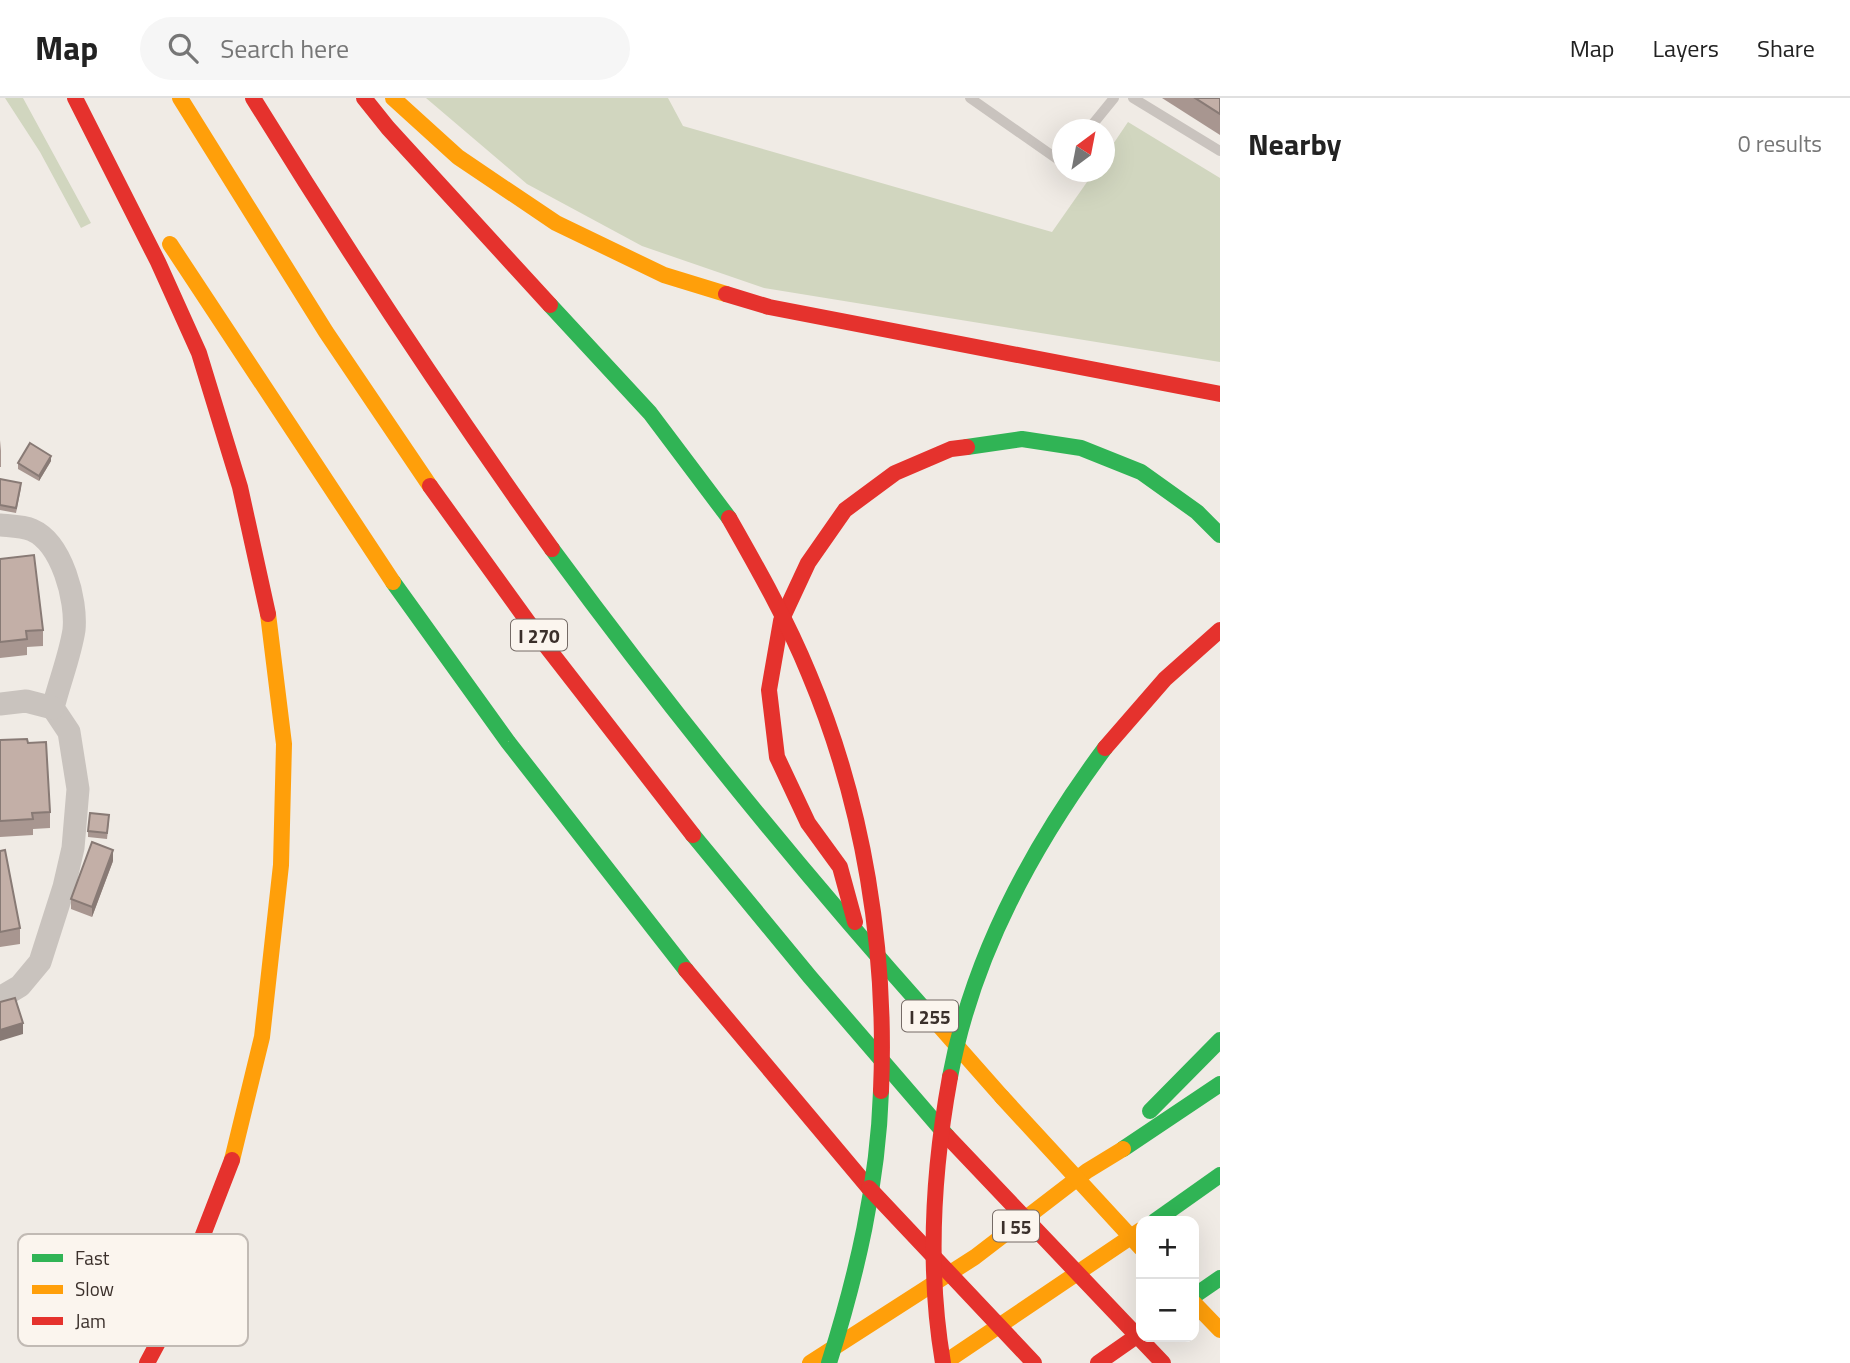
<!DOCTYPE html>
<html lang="en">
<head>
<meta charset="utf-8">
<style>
	:root { --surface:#fff; --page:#f6f6f6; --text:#222; --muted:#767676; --line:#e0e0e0 }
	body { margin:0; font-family:"Titillium Web",sans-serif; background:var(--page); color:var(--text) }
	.controls { position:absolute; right:21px; bottom:21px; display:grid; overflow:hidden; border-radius:14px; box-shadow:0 7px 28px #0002 }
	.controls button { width:63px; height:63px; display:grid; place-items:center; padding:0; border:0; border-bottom:2px solid var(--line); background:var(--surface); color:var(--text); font:35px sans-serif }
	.compass { position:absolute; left:1052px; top:21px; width:63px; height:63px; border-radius:50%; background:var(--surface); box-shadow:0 7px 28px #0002; rotate:32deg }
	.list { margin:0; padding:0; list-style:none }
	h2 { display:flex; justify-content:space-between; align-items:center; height:91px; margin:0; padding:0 28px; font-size:30px }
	h2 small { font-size:23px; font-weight:400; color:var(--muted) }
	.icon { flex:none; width:38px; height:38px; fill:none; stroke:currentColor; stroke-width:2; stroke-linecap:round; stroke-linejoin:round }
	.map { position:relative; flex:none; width:1220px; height:1265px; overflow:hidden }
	header { display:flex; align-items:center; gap:42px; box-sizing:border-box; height:98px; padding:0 35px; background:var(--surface); border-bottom:2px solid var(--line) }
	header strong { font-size:33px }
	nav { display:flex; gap:38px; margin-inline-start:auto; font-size:24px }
	.search { width:490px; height:63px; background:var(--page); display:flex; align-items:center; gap:18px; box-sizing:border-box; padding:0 24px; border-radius:38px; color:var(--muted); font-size:26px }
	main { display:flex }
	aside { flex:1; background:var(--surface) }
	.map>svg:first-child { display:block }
</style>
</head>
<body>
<header>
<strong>Map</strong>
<div class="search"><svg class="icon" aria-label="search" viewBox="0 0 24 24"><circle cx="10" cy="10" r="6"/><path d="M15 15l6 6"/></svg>Search here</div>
<nav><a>Map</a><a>Layers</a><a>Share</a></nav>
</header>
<main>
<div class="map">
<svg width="1220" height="1265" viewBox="0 0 1220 1265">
	<rect width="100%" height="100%" fill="#f0ebe5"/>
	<g fill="#d1d6bf">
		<polygon points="5,0 23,0 91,125 81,130 40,54"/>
		<polygon points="426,0 668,0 683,28 1052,134 1094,74 1104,74 1105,58 1128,24 1220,80 1220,264 764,190 642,148 527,86"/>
	</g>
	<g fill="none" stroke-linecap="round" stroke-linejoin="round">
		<g stroke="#c9c3be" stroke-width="10">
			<polyline points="970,0 1060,63 1062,61"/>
			<polyline points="1133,0 1220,53"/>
			<polyline points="1088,32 1114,0"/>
		</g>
		<g stroke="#c9c3be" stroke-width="23">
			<path d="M0 427C10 428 23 428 32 432 62 445 77 502 74 532 70 558 59 585 53 610L69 634 78 691 73 750 64 789 40 864 20 888 0 900"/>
			<polyline points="0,606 26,603 53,610"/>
		</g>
		<g stroke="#30b455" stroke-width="16">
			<polyline points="550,207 650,315 729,420"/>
			<polyline points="967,349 1022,341 1081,350 1141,374 1197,414 1220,437"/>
			<path d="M552 451C672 614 799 771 934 922"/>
			<polyline points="393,484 508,644 686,872"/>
			<polyline points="693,737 810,879 947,1038"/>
			<polyline points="1150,1013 1220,942"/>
			<polyline points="1123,1051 1220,986"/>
			<polyline points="1155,1123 1220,1077"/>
			<polyline points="1194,1198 1220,1180"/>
		</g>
		<g stroke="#ff9f0a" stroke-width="16">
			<polyline points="180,0 326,234 430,388"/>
			<polyline points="393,0 458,59 556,125 664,177 726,196"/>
			<polyline points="170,146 393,484"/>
			<polyline points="934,922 1002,999"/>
			<polyline points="232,1062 262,939 281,767 284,646 268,516"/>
			<polyline points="1194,1205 1220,1232"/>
			<polyline points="810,1265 975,1159 1087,1073 1123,1051"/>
			<polyline points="944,1265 1141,1132"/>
		</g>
		<g stroke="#e5322d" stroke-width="16">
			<polyline points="75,0 158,164 199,255 240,389 268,516"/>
			<path d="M253 0C348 154 447 304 552 451"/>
			<polyline points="364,0 388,30 550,207"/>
			<polyline points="726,196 769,209 1220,296"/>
			<polyline points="430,388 536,535 693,737"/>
			<polyline points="855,824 840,769 808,725 777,659 769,592 781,523 808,465 845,412 895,375 951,351 967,349"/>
			<polyline points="686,872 869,1090"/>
			<polyline points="147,1265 170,1222 232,1062"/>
			<polyline points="1098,1265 1141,1235"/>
		</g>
		<g stroke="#30b455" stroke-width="16">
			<path d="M950 979C972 859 1033 747 1105 650"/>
			<path d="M829 1265C857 1176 878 1086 881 993"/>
		</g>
		<polyline stroke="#ff9f0a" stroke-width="16" points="1002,999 1141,1150"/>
		<g stroke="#e5322d" stroke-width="16">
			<path d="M729 420C758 471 787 522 809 576 864 707 887 851 881 993"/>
			<polyline points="1105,650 1165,581 1220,532"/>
			<polyline points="947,1038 1163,1265"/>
			<polyline points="869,1090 1034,1265"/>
			<path d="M943 1265C927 1171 933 1072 950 979"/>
		</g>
	</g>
	<g fill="#a89690">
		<polygon points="1162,0 1220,0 1220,37"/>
		<polygon points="0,342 1,353 1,369 0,369"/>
		<polygon points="51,363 39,383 18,371 18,365"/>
		<polygon points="0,381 21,390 16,415 0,412"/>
		<polygon points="0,461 43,532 43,548 27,549 27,557 0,560"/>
		<polygon points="0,642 28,645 50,714 50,730 33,731 33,737 0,739"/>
		<polygon points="109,722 107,741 88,739 88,733"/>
		<polygon points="0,753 20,830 20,846 0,849"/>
		<polygon points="113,763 92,819 71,811 71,801"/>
	</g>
	<g fill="#887a75">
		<polygon points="51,358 51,363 39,383 39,378"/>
		<polygon points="113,752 113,763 92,819 92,809"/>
		<polygon points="23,925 23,936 0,943 0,932"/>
	</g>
	<g fill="#c3afa7" stroke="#887a75" stroke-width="2">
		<polygon points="1195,0 1220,0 1220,16"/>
		<polygon points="30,345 51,358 39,378 18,365"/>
		<polygon points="0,381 21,385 16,410 0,407"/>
		<polygon points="34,457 43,532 26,533 27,541 0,544 0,461"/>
		<polygon points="27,641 28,645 46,644 50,714 32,715 33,721 0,723 0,642"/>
		<polygon points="90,715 109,717 107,735 88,733"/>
		<polygon points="92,744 113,752 92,809 71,801"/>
		<polygon points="5,752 20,830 0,834 0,753"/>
		<polygon points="15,900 23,925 0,932 0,904"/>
	</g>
	<g text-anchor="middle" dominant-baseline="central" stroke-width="5" stroke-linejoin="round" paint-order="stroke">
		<g fill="#fbf5ee" stroke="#756b66" stroke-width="2">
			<rect x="511" y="521.5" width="56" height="31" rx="5"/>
			<rect x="902" y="902.5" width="56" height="31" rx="5"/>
			<rect x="993" y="1112.5" width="46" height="31" rx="5"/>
		</g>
		<g font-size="19" font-weight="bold" fill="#3b302b">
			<text x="539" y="537">I 270</text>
			<text x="930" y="918">I 255</text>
			<text x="1016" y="1128">I 55</text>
		</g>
	</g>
	<rect x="18" y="1136" width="230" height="112" rx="10" fill="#fbf5ee" stroke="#c1bab4" stroke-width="2"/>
	<rect x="32" y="1156" width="31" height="8" fill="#30b455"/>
	<rect x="32" y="1187" width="31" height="9" fill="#ff9f0a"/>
	<rect x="32" y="1219" width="31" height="8" fill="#e5322d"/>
	<g font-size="19" fill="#3b302b">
		<text x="75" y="1167">Fast</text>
		<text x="75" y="1198">Slow</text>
		<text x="75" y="1230">Jam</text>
	</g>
</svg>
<div class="controls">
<button>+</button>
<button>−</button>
</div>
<svg class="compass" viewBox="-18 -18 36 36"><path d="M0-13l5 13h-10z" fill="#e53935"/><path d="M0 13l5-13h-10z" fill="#767676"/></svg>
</div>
<aside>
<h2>Nearby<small>0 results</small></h2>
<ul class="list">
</ul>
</aside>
</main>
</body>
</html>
